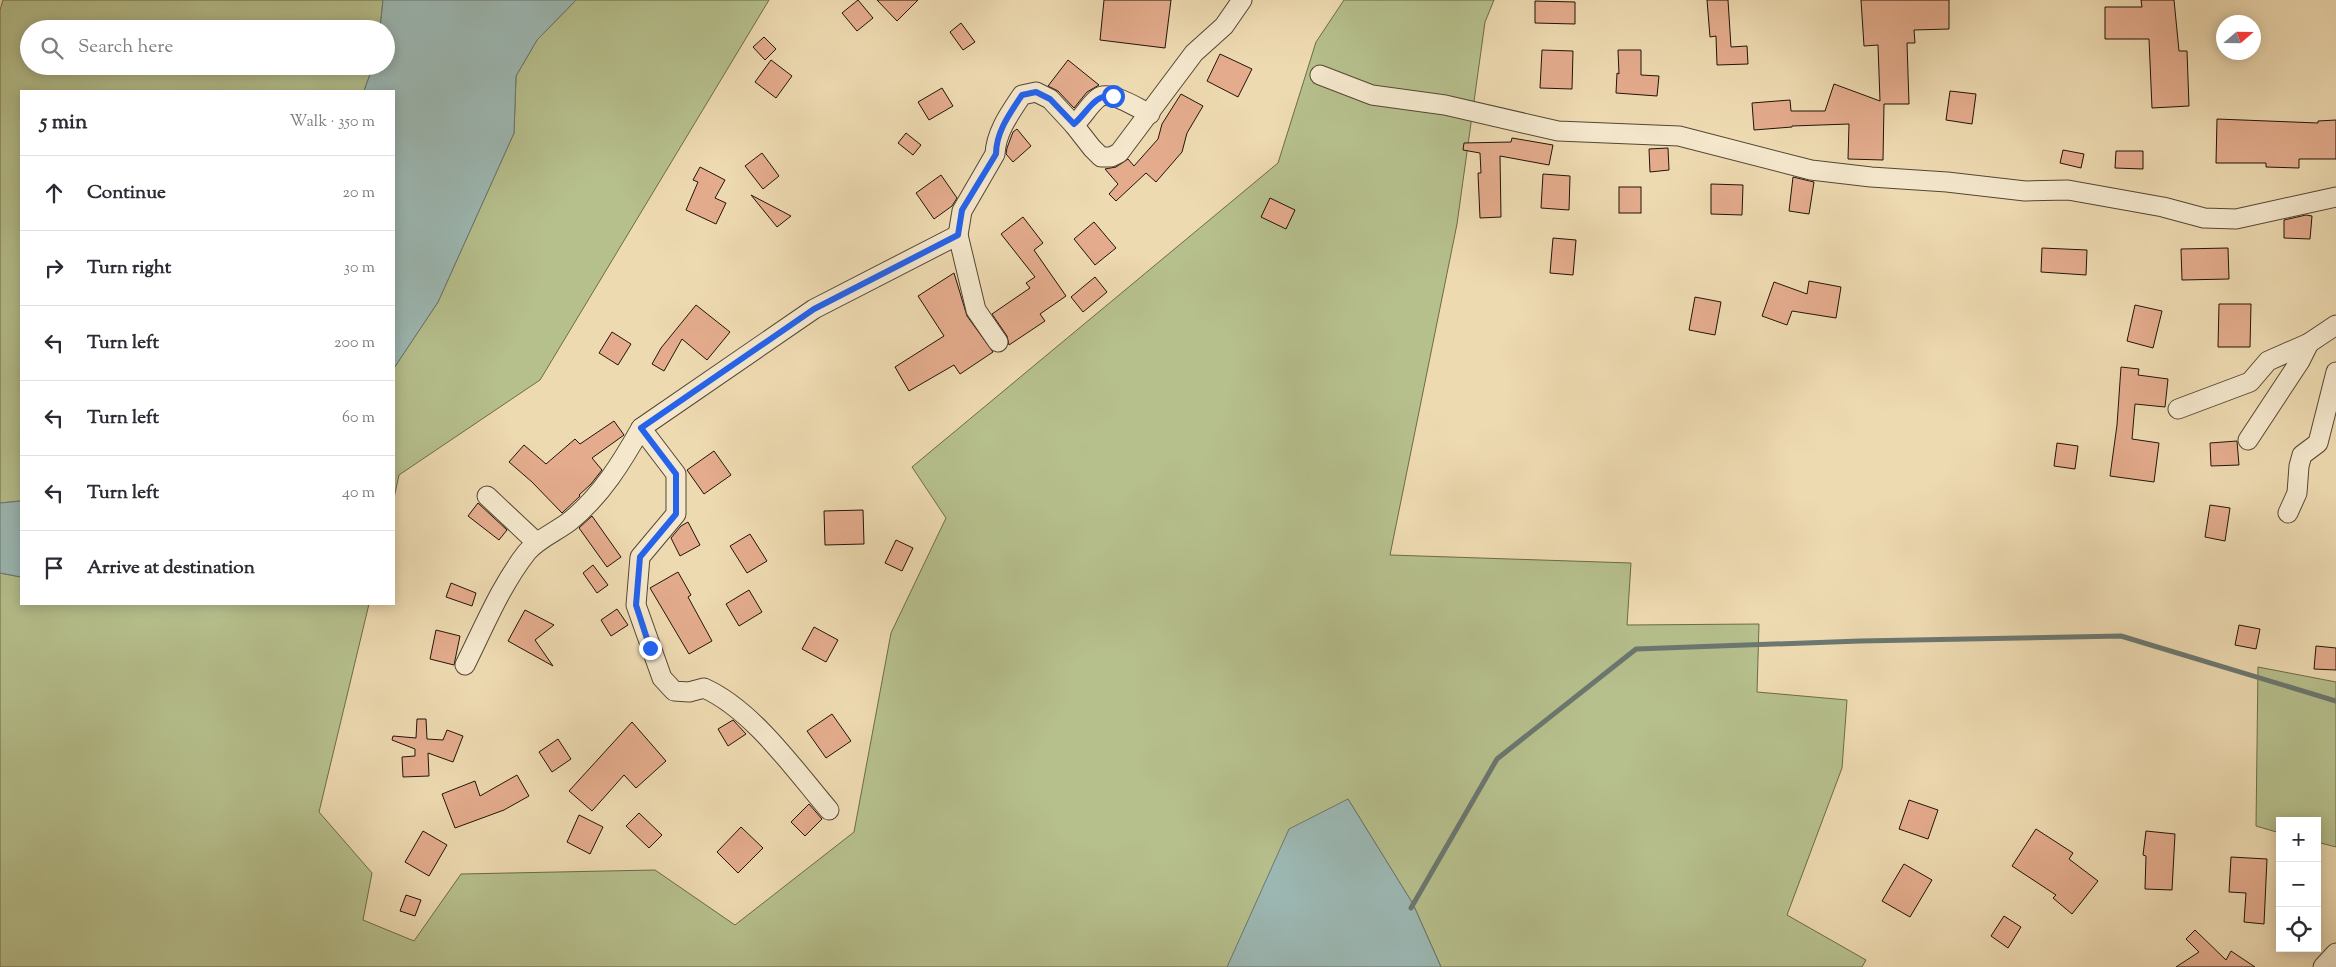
<!DOCTYPE html>
<html lang="en">
<head>
<meta charset="utf-8">
<style>
	:root { --surface:#fff; --page:#f7f7f7; --text:#2b2b33; --muted:#7c7c81; --line:#e1e1e2 }
	body { margin:0; font-family:"Sorts Mill Goudy",serif; background:var(--page); color:var(--text) }
	.controls { position:absolute; right:15px; bottom:15px; display:grid; overflow:hidden; border-radius:0px; box-shadow:0 2px 12px #0003 }
	.controls button { width:45px; height:45px; display:grid; place-items:center; padding:0; border:0; border-bottom:1px solid var(--line); background:var(--surface); color:var(--text); font:25px sans-serif }
	.compass { position:absolute; left:2216px; top:15px; width:45px; height:45px; border-radius:50%; background:var(--surface); box-shadow:0 2px 12px #0003; rotate:70deg }
	.stop { position:absolute; width:15px; height:15px; margin:-11px; border:4px solid #2563eb; border-radius:50%; background:#fff }
	.stop.end { background:#2563eb; border-color:#fff; box-shadow:0 1px 5px #0008 }
	.list { margin:0; padding:0; list-style:none }
	h2 { display:flex; justify-content:space-between; align-items:center; height:65px; margin:0; padding:0 20px; font-size:21px }
	h2 small { font-size:16px; font-weight:400; color:var(--muted) }
	.list li { display:grid; grid-template-columns:32px 1fr auto; gap:15px; align-items:center; box-sizing:border-box; height:75px; padding:0 20px; border-top:1px solid var(--line) }
	.list b { display:block; font-size:19px; white-space:nowrap }
	.list em { font-size:16px; font-style:normal; color:var(--muted) }
	.icon { flex:none; width:28px; height:28px; fill:none; stroke:currentColor; stroke-width:2; stroke-linecap:round; stroke-linejoin:round }
	.map { position:relative; flex:none; width:2336px; height:967px; overflow:hidden }
	.search { position:absolute; background:var(--surface); box-shadow:0 2px 12px #0003; left:20px; top:20px; width:375px; height:55px; display:flex; align-items:center; gap:12px; box-sizing:border-box; padding:0 18px; border-radius:28px; color:var(--muted); font-size:19px }
	.panel { position:absolute; background:var(--surface); box-shadow:0 2px 12px #0003; left:20px; top:90px; width:375px; height:515px; border-radius:0px }
	.map>svg:first-child { display:block }
</style>
</head>
<body>
<div class="map">
<svg width="2336" height="967" viewBox="0 0 2336 967">
	<rect width="100%" height="100%" fill="#eedab1"/>
	<filter id="stains"><feTurbulence type="fractalNoise" baseFrequency=".004" numOctaves="4"/><feColorMatrix values="0 0 0 0 .2 0 0 0 0 .09 0 0 0 0 .02 0 0 0 .5 -.17"/></filter>
	<radialGradient id="worn" r=".72"><stop offset=".6" stop-color="#630" stop-opacity="0"/><stop offset="1" stop-color="#630" stop-opacity=".3"/></radialGradient>
	<g fill="#b6c08d" stroke="#6c6a4b">
		<polygon points="3,0 383,0 380,29 29,29 29,66 373,66 364,91 21,91 21,501 0,503 0,10"/>
		<polygon points="576,0 769,0 540,380 399,475 394,498 394,368 438,302 514,133 516,76 537,40"/>
		<polygon points="1344,0 1494,0 1485,22 1457,224 1390,555 1631,563 1627,625 1759,624 1757,692 1847,700 1842,768 1787,915 1866,960 1862,967 1441,967 1413,904 1348,799 1227,967 0,967 0,573 21,577 21,604 369,604 319,812 372,873 363,920 414,941 461,874 655,870 735,925 854,832 891,633 946,518 912,467 1278,163 1316,42"/>
		<polygon points="2258,667 2336,682 2336,847 2317,842 2317,821 2280,821 2280,833 2256,826"/>
	</g>
	<g fill="#9cb9b5" stroke="#6b7770">
		<polygon points="383,0 576,0 537,40 516,76 514,133 438,302 394,368 394,91 364,91 373,66 386,66 386,29 380,29"/>
		<polygon points="21,501 21,577 0,573 0,503"/>
		<polygon points="1348,799 1413,904 1441,967 1227,967 1289,829"/>
	</g>
	<g fill="none" stroke-linecap="round" stroke-linejoin="round">
		<polyline stroke="#6b7770" stroke-width="5" points="1411,908 1497,759 1636,649 1860,641 2121,636 2336,701"/>
	</g>
	<g fill="#e4ac8d" stroke="#221409">
		<polygon points="858,0 873,18 857,31 842,13"/>
		<polygon points="877,0 918,0 897,21"/>
		<polygon points="1104,0 1171,0 1165,48 1100,40"/>
		<polygon points="1707,0 1728,0 1731,47 1747,46 1748,64 1717,65 1716,36 1710,37"/>
		<polygon points="1861,0 1949,0 1949,29 1914,30 1915,43 1907,43 1909,104 1884,104 1883,160 1848,159 1849,124 1792,126 1792,127 1754,130 1752,103 1790,100 1791,111 1825,111 1834,84 1880,101 1878,45 1864,46"/>
		<polygon points="2141,0 2174,0 2179,51 2187,51 2189,106 2152,108 2149,39 2105,39 2105,7 2142,7"/>
		<polygon points="1535,1 1575,2 1575,24 1535,23"/>
		<polygon points="961,23 975,42 963,50 950,32"/>
		<polygon points="764,37 776,49 765,60 753,47"/>
		<polygon points="1542,50 1573,51 1572,89 1540,88"/>
		<polygon points="1618,50 1641,50 1641,75 1659,76 1657,96 1616,93 1617,73 1619,74"/>
		<polygon points="1220,54 1252,69 1238,97 1207,81"/>
		<polygon points="771,60 792,76 776,98 755,82"/>
		<polygon points="1068,60 1099,85 1087,92 1074,108 1058,91 1048,86"/>
		<polygon points="942,88 953,106 929,120 918,102"/>
		<polygon points="1950,91 1976,94 1972,124 1946,120"/>
		<polygon points="1181,94 1203,106 1187,133 1182,152 1156,182 1146,173 1116,201 1109,194 1118,184 1105,169 1116,167 1128,159 1134,166 1158,139 1162,124"/>
		<polygon points="2217,119 2318,123 2318,121 2336,120 2336,159 2299,159 2299,168 2266,167 2266,163 2216,163"/>
		<polygon points="1017,129 1031,146 1013,162 1006,154 1007,148 1013,132"/>
		<polygon points="906,133 921,145 913,155 898,143"/>
		<polygon points="1512,138 1553,145 1549,165 1500,156 1501,217 1480,218 1478,173 1481,173 1480,153 1463,150 1464,143 1511,142"/>
		<polygon points="1668,148 1669,170 1650,172 1649,149"/>
		<polygon points="2063,150 2084,154 2081,168 2060,163"/>
		<polygon points="2116,151 2143,151 2143,169 2115,168"/>
		<polygon points="762,153 779,176 763,189 745,166"/>
		<polygon points="700,167 725,180 715,198 726,203 716,224 686,210 698,182 693,180"/>
		<polygon points="1543,174 1570,176 1569,210 1541,208"/>
		<polygon points="941,175 957,198 952,206 934,219 916,193"/>
		<polygon points="1793,177 1814,182 1809,214 1789,211"/>
		<polygon points="1711,184 1743,185 1742,215 1711,214"/>
		<rect x="1619" y="187" width="22" height="26"/>
		<polygon points="751,195 791,216 777,227"/>
		<polygon points="1270,198 1295,210 1286,229 1261,217"/>
		<polygon points="2306,215 2312,216 2310,239 2284,238 2284,220"/>
		<polygon points="1023,217 1043,243 1034,250 1066,296 1040,314 1045,321 1009,345 1007,336 992,314 1030,288 1026,283 1035,277 1001,234"/>
		<polygon points="1094,222 1116,248 1095,265 1074,239"/>
		<polygon points="1553,238 1576,240 1573,275 1550,273"/>
		<polygon points="2042,248 2087,250 2086,275 2041,272"/>
		<polygon points="2228,248 2229,279 2182,280 2181,249"/>
		<polygon points="954,273 967,316 993,352 960,374 954,365 909,391 895,367 944,336 918,296"/>
		<polygon points="1095,277 1107,292 1083,312 1071,297"/>
		<polygon points="1809,281 1841,287 1836,318 1792,311 1787,325 1762,316 1774,282 1807,294"/>
		<polygon points="1695,297 1721,302 1715,335 1689,330"/>
		<polygon points="2219,304 2251,304 2250,347 2218,347"/>
		<polygon points="696,305 730,332 707,360 682,339 664,371 652,364 661,348"/>
		<polygon points="2135,305 2162,311 2153,348 2127,341"/>
		<polygon points="612,332 631,344 618,365 599,353"/>
		<polygon points="2121,367 2139,369 2138,375 2168,379 2165,407 2135,404 2132,439 2159,443 2154,482 2110,476 2117,425"/>
		<polygon points="614,421 624,435 592,458 602,470 591,484 579,495 580,496 562,513 532,482 509,462 524,445 546,464 575,439 580,444"/>
		<polygon points="2237,441 2239,465 2211,466 2210,443"/>
		<polygon points="2057,443 2078,446 2075,469 2054,466"/>
		<polygon points="714,451 731,475 704,494 687,470"/>
		<polygon points="478,503 507,530 499,540 468,516"/>
		<polygon points="2210,505 2230,508 2225,541 2205,537"/>
		<polygon points="863,510 864,544 825,545 824,511"/>
		<polygon points="592,516 621,557 607,567 579,528"/>
		<polygon points="688,522 700,545 680,556 671,538 681,526"/>
		<polygon points="750,534 767,561 747,573 730,546"/>
		<polygon points="896,540 913,548 902,571 885,563"/>
		<polygon points="593,565 608,585 597,593 583,573"/>
		<polygon points="678,572 691,595 688,597 712,641 689,654 650,588"/>
		<polygon points="451,583 476,593 472,606 446,597"/>
		<polygon points="749,590 762,612 739,626 726,604"/>
		<polygon points="617,609 628,625 611,636 601,620"/>
		<polygon points="525,610 554,625 535,640 553,666 508,641"/>
		<polygon points="2239,625 2260,629 2256,649 2235,645"/>
		<polygon points="814,627 838,640 826,662 802,649"/>
		<polygon points="436,630 460,636 454,665 430,659"/>
		<polygon points="2316,646 2336,648 2336,670 2314,669"/>
		<polygon points="832,714 851,741 826,758 807,731"/>
		<polygon points="417,719 426,719 427,739 443,740 447,730 463,736 453,762 428,753 429,776 403,777 402,757 415,756 415,749 392,740 393,736 416,738"/>
		<polygon points="733,720 746,734 728,746 718,729"/>
		<polygon points="632,722 666,761 636,788 624,775 592,811 569,791"/>
		<polygon points="558,739 571,759 552,772 539,752"/>
		<polygon points="517,775 529,796 504,810 455,828 442,794 475,781 480,796"/>
		<polygon points="1909,800 1938,810 1928,839 1899,829"/>
		<polygon points="809,804 822,819 805,836 791,822"/>
		<polygon points="639,813 662,835 649,848 626,826"/>
		<polygon points="579,815 603,827 590,854 567,842"/>
		<polygon points="741,827 763,848 738,873 717,852"/>
		<polygon points="2036,829 2073,853 2069,859 2098,881 2072,914 2053,898 2056,895 2012,866"/>
		<polygon points="423,831 447,845 429,876 405,862"/>
		<polygon points="2146,831 2175,834 2172,890 2145,889 2146,856 2143,855"/>
		<polygon points="2231,857 2267,859 2264,924 2244,922 2246,893 2229,892"/>
		<polygon points="1904,864 1932,880 1910,917 1882,901"/>
		<polygon points="406,895 421,900 415,916 400,911"/>
		<polygon points="2004,916 2021,927 2008,948 1991,936"/>
		<polygon points="2195,930 2226,960 2231,951 2255,967 2176,967 2199,952 2186,939"/>
	</g>
	<g fill="none" stroke-linecap="round" stroke-linejoin="round">
		<defs>
			<g id="minor">
				<polyline points="1320,75 1372,95 1445,105 1558,131 1679,136 1811,170 1871,177 1947,182 2025,191 2068,190 2163,207 2204,218 2236,219 2336,197"/>
				<polyline points="1074,125 1092,148 1101,157 1111,157 1119,153 1194,53 1224,26 1242,0"/>
				<path d="M998 342 976 310 958 235 962 211 995 154C996 132 1010 113 1022 95L1036 92 1050 99 1074 125C1083 117 1089 105 1098 98 1109 89 1139 109 1150 114"/>
				<polyline points="2178,409 2250,382 2268,361 2309,343 2336,325"/>
				<polyline points="2248,440 2300,361 2309,343"/>
				<polyline points="487,496 536,542"/>
				<polyline points="2288,513 2297,493 2299,466 2302,455 2318,443 2336,372"/>
				<path d="M465 665C484 627 501 585 527 552 539 538 556 532 570 521 601 496 622 462 641 428"/>
				<path d="M829 810C794 769 753 710 704 688L689 692 674 691 662 678 636 605 640 557 676 514V474L641 428 814 309 958 235"/>
				<polyline points="2323,967 2336,953"/>
			</g>
		</defs>
		<use href="#minor" stroke="#554633" stroke-width="21"/>
		<use href="#minor" stroke="#f4e7cc" stroke-width="19"/>
	</g>
	<g fill="none" stroke-linecap="round" stroke-linejoin="round">
		<path stroke="#2563eb" stroke-width="6" d="M650 648 636 605 640 557 676 514V474L641 428 814 309 958 235 962 210 996 154C996 132 1010 113 1022 95L1036 92 1050 99 1074 124C1087 113 1095 93 1113 96"/>
	</g>
	<rect width="100%" height="100%" filter="url(#stains)"/>
	<rect width="100%" height="100%" fill="url(#worn)"/>
</svg>
<div class="controls">
<button>+</button>
<button>−</button>
<button><svg class="icon" aria-label="locate" viewBox="0 0 24 24"><circle cx="12" cy="12" r="6"/><path d="M12 2v4M12 18v4M2 12h4M18 12h4"/></svg></button>
</div>
<svg class="compass" viewBox="-18 -18 36 36"><path d="M0-13l5 13h-10z" fill="#e53935"/><path d="M0 13l5-13h-10z" fill="#7c7c81"/></svg>
<div class="stop" style="left:1113px;top:96px"></div>
<div class="stop end" style="left:650px;top:648px"></div>
<div class="search"><svg class="icon" aria-label="search" viewBox="0 0 24 24"><circle cx="10" cy="10" r="6"/><path d="M15 15l6 6"/></svg>Search here</div>
<section class="panel">
<h2>5 min<small>Walk · 350 m</small></h2>
<ul class="list">
<li><svg class="icon" aria-label="ahead" viewBox="0 0 24 24"><path d="M12 20V5M6 11l6-6 6 6"/></svg><div><b>Continue</b></div><em>20 m</em></li>
<li><svg class="icon" aria-label="right" viewBox="0 0 24 24"><path d="M7 20v-9h11M14 6l5 5-5 5"/></svg><div><b>Turn right</b></div><em>30 m</em></li>
<li><svg class="icon" aria-label="left" viewBox="0 0 24 24"><path d="M17 20v-9H6M10 6l-5 5 5 5"/></svg><div><b>Turn left</b></div><em>200 m</em></li>
<li><svg class="icon" aria-label="left" viewBox="0 0 24 24"><path d="M17 20v-9H6M10 6l-5 5 5 5"/></svg><div><b>Turn left</b></div><em>60 m</em></li>
<li><svg class="icon" aria-label="left" viewBox="0 0 24 24"><path d="M17 20v-9H6M10 6l-5 5 5 5"/></svg><div><b>Turn left</b></div><em>40 m</em></li>
<li><svg class="icon" aria-label="arrive" viewBox="0 0 24 24"><path d="M6 21V4h12l-3 4 3 4H6"/></svg><div><b>Arrive at destination</b></div></li>
</ul>
</section>
</div>
</body>
</html>
